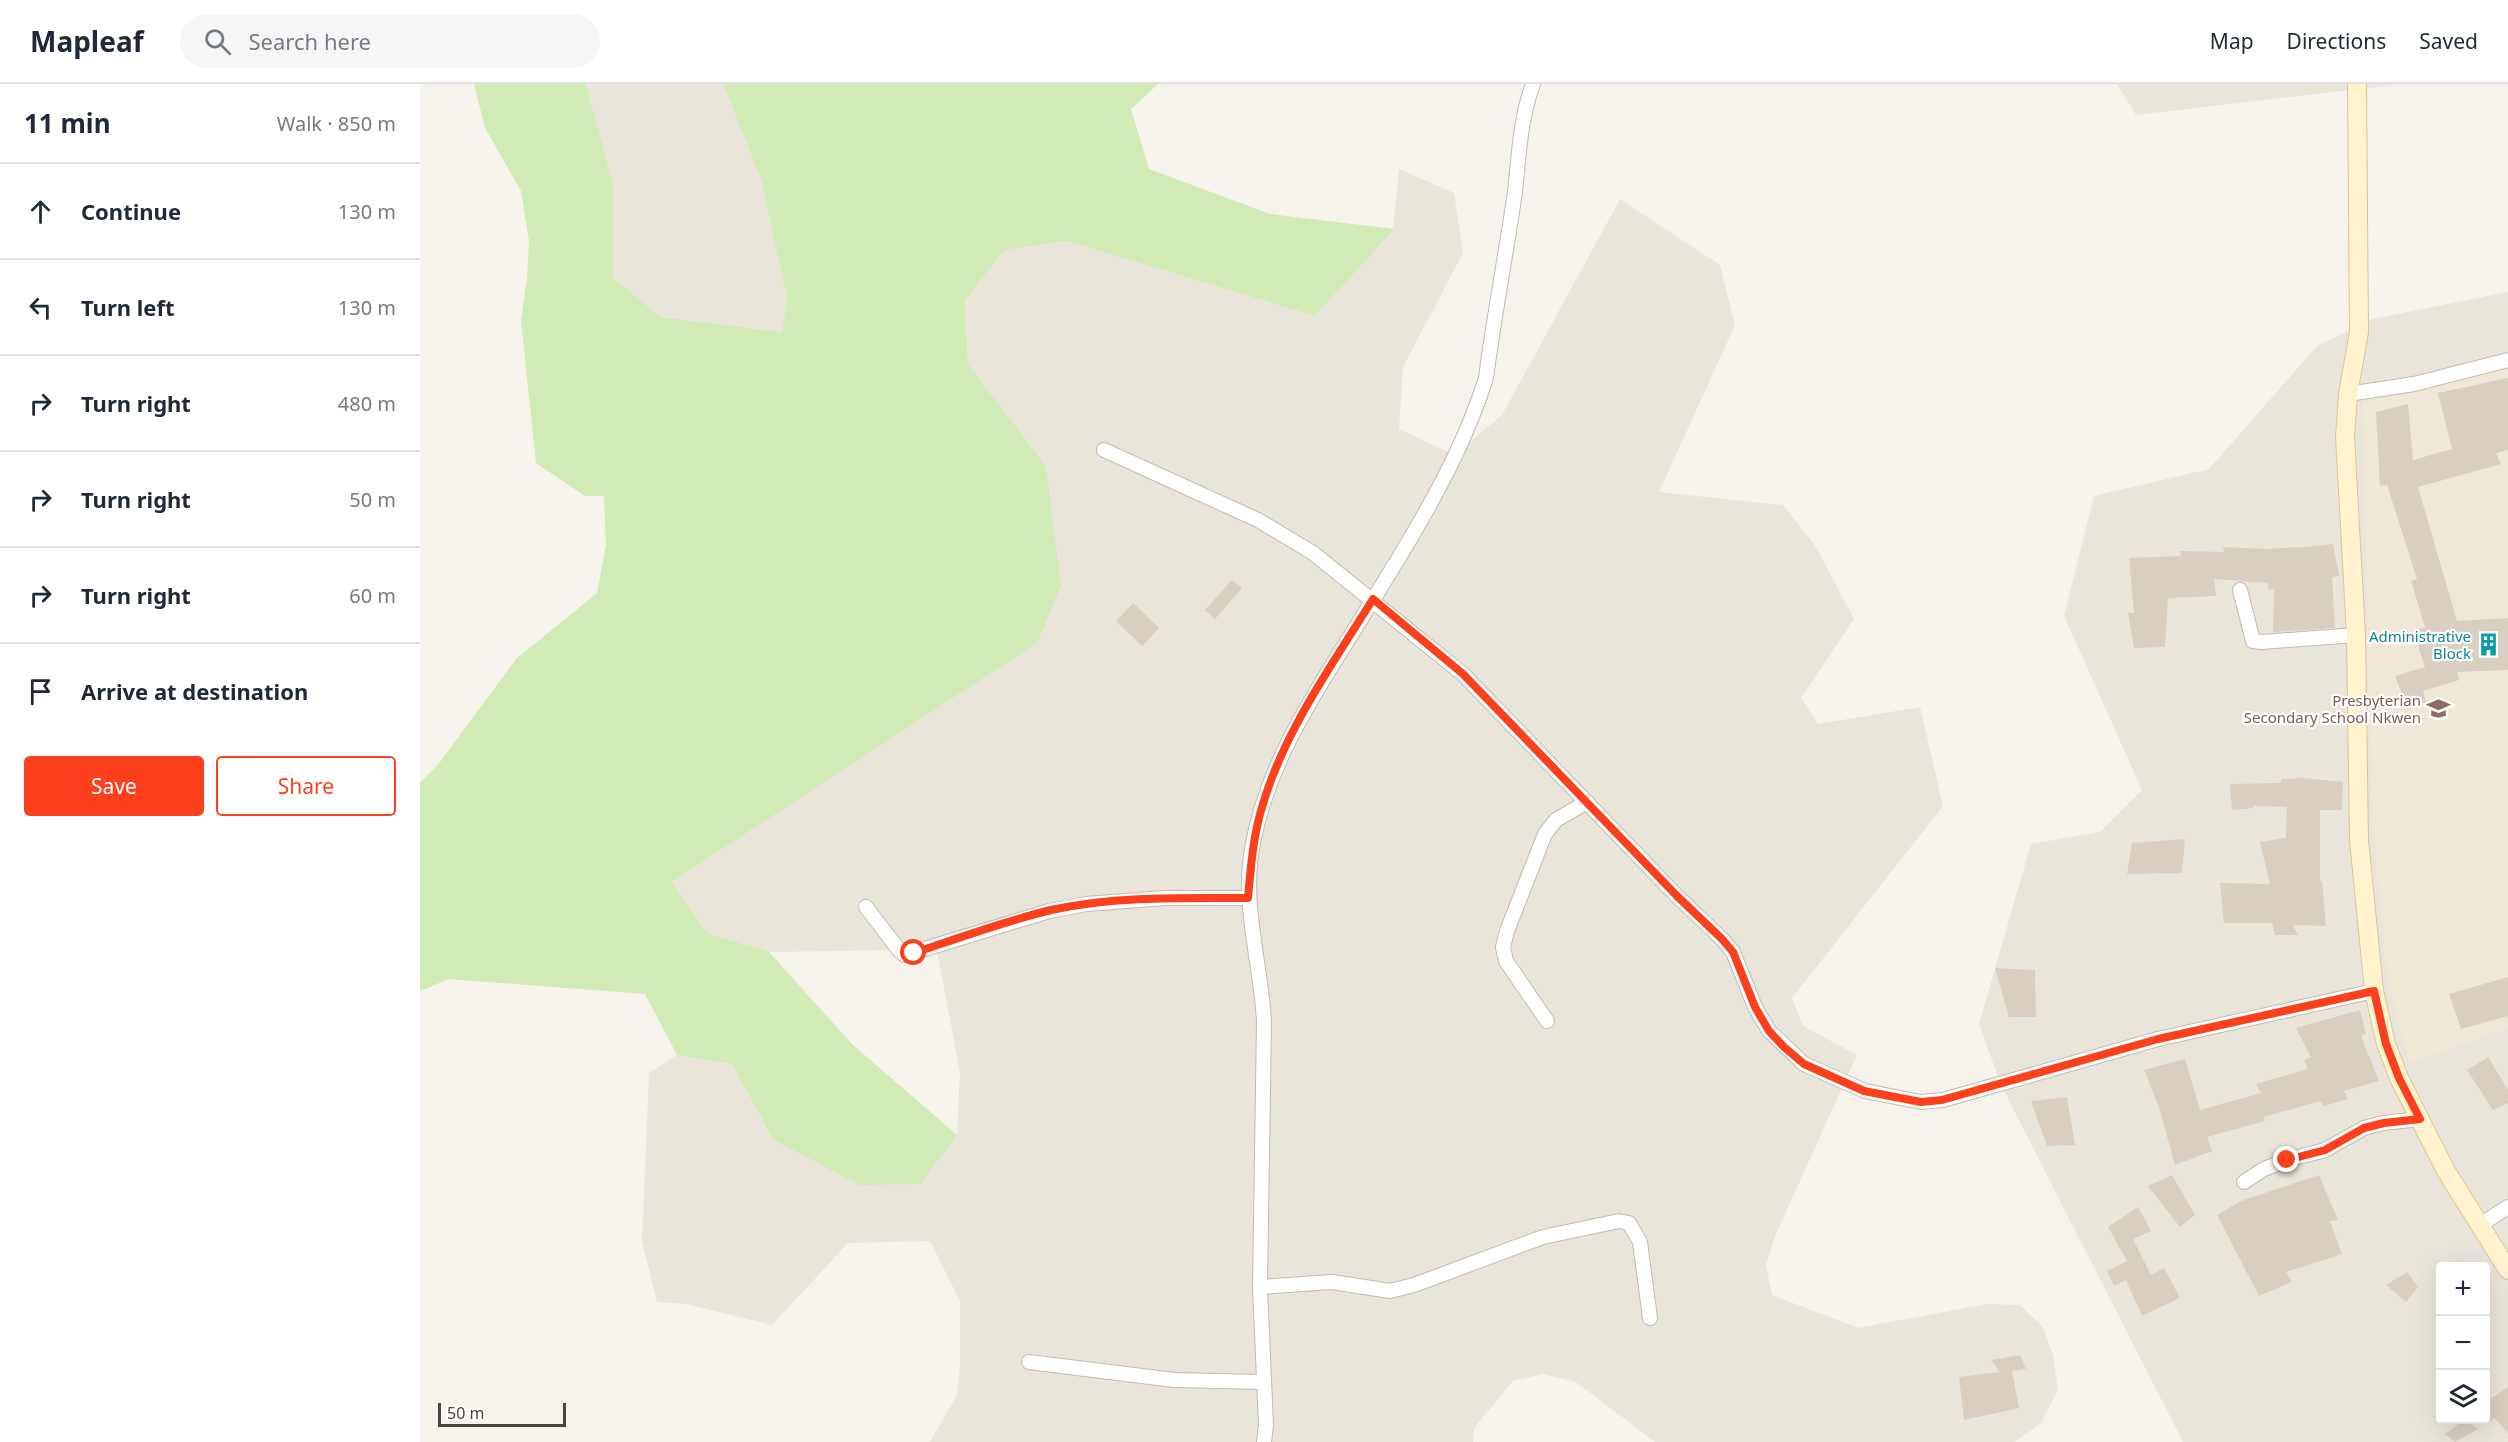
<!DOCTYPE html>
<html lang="en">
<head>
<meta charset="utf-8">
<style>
	:root { --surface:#fff; --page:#f6f6f7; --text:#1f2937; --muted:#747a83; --line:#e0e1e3; --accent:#fc3f1d }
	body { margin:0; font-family:"Noto Sans",sans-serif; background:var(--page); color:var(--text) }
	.controls { position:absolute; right:18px; bottom:18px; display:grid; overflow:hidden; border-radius:6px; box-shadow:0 6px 24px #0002 }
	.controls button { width:54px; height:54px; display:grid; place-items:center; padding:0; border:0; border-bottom:2px solid var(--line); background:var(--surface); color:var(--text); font:30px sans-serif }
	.scale { position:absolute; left:18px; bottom:15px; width:128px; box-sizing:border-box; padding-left:6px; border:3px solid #4b4439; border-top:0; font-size:16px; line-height:21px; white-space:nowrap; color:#4b4439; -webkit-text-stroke:4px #fff; paint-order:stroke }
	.stop { position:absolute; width:18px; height:18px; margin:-14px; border:4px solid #fc3f1d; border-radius:50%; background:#fff }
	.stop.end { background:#fc3f1d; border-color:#fff; box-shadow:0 2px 6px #0008 }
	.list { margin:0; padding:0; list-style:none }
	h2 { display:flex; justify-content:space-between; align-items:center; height:78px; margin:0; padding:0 24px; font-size:26px }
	h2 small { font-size:20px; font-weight:400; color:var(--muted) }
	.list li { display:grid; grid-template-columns:39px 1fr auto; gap:18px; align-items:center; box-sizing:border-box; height:96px; padding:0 24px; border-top:2px solid var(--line) }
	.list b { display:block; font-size:22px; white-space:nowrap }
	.list em { font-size:20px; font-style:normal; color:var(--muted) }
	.actions { display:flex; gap:12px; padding:18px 24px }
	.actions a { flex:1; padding:14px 0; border:2px solid var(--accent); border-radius:6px; text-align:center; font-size:21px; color:var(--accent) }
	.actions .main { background:var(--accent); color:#fff }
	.icon { flex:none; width:33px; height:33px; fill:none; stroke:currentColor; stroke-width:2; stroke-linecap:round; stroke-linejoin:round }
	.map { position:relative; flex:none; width:2088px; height:1358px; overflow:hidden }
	header { display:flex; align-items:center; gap:36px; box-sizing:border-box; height:84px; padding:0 30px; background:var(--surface); border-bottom:2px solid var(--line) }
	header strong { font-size:28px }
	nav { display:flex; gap:33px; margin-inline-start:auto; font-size:21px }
	.search { width:420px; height:54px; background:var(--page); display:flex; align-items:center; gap:15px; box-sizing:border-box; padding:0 21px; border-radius:33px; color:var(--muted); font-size:22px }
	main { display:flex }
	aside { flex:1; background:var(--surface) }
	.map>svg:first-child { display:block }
</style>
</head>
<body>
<header>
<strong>Mapleaf</strong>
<div class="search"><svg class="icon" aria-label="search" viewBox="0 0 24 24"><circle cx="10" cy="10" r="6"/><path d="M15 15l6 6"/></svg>Search here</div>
<nav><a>Map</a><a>Directions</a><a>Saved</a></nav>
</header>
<main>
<aside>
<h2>11 min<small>Walk · 850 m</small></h2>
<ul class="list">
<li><svg class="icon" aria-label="ahead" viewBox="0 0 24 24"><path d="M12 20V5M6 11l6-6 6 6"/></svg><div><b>Continue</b></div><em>130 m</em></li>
<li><svg class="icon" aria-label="left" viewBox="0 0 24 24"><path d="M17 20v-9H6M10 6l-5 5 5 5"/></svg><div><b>Turn left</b></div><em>130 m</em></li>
<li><svg class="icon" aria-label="right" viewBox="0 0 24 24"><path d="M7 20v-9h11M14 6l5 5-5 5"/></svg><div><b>Turn right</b></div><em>480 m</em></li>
<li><svg class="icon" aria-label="right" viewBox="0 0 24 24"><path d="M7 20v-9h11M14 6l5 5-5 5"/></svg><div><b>Turn right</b></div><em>50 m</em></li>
<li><svg class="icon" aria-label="right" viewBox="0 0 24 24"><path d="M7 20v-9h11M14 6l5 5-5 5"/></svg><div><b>Turn right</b></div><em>60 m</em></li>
<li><svg class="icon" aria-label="arrive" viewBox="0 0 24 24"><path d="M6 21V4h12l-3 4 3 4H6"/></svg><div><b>Arrive at destination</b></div></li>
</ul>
<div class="actions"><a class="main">Save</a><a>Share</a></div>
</aside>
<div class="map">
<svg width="2088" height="1358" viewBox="0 0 2088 1358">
	<rect width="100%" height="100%" fill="#f6f3ec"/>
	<g fill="#eae5da" fill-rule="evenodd">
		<polygon points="166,0 303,0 341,95 367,214 362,248 241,233 193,194 193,100"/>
		<polygon points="1697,0 1981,0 1716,31"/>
		<polygon points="979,85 1034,109 1043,169 983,283 979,345 1034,371 1082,331 1200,115 1300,181 1315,241 1239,408 1363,421 1396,463 1434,535 1381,614 1398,640 1500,623 1523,722 1372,914 1383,942 1437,971 1355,1152 1346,1181 1352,1211 1438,1244 1567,1220 1600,1221 1623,1243 1633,1271 1638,1306 1620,1340 1595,1358 1235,1358 1156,1298 1123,1290 1093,1297 1054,1344 1053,1358 510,1358 537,1311 540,1281 540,1217 510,1157 428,1159 352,1241 267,1220 237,1218 222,1157 229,989 257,971 312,980 353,1055 537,1051 540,989 515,856 479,866 352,868 288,850 252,798 617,559 626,382 548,280 545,217 584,166 647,157 895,232 973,145"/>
		<path d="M2088 208V1358H1763L1581 1001 1559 940 1611 760 1680 748 1722 706 1644 532 1674 412 1789 385 1897 262 1952 235ZM2020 1182H2066V1336H2020Z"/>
	</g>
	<polygon fill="#efe8d6" points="2088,279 2088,944 1989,979 1968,897 1952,742 1942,318"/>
	<polygon fill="#d2eab5" points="54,0 166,0 193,100 193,194 241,233 362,248 367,214 341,95 303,0 738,0 711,25 729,85 850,130 974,145 895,232 647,157 584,166 545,217 548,280 626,382 641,502 617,559 252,798 288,850 348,867 433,961 537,1051 500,1100 439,1101 353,1055 312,980 257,971 225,910 29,895 0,907 0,699 17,682 96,575 177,509 186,461 184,412 165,412 116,379 101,236 107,194 109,157 101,107 65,44"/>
	<g fill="#d8cfc1">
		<polygon points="2088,294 2088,366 2076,369 2081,380 1998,403 2037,537 2088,534 2088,586 2037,588 2039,596 2003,607 2007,622 1988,625 1975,592 2005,583 1993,547 2005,543 1991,497 1997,495 1967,401 1960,402 1956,328 1988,320 1993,376 2032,365 2018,309"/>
		<polygon points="1913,460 1919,492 1912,493 1915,544 1853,548 1854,505 1848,506 1848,499 1794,495 1796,512 1748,514 1745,563 1714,564 1708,529 1714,529 1709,474 1761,472 1760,467 1804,468 1803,463 1847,465 1877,463 1877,464"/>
		<polygon points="812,496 822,504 795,535 785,526"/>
		<polygon points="713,519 739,544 722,562 696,537"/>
		<polygon points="1884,694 1923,698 1922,726 1900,726 1900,797 1902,797 1906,842 1873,841 1878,851 1855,851 1852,839 1804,839 1800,799 1850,800 1840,758 1866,754 1867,723 1833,722 1833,724 1812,726 1810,700 1861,699 1861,695"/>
		<polygon points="1765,755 1762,789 1707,790 1712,759"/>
		<polygon points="1575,884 1615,886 1616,933 1589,933"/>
		<polygon points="2088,893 2088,932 2041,945 2029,910"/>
		<polygon points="1940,926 1946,950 1941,952 1959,997 1924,1007 1928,1015 1903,1022 1901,1017 1843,1033 1845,1037 1787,1053 1792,1067 1755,1081 1739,1023 1724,986 1765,975 1780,1026 1841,1009 1836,1000 1888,985 1884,976 1891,973 1876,944"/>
		<polygon points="2068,973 2088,1006 2088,1019 2073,1026 2047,986"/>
		<polygon points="1647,1013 1655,1061 1627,1062 1611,1017"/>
		<polygon points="1752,1091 1775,1131 1760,1143 1728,1102"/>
		<polygon points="1899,1091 1918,1136 1910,1137 1922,1170 1866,1188 1872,1198 1839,1212 1797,1131 1821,1117"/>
		<polygon points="1718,1123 1731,1147 1713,1155 1731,1191 1744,1184 1760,1214 1722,1232 1706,1196 1694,1202 1687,1187 1707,1177 1688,1143"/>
		<polygon points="1987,1188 1998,1203 1986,1218 1966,1201"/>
		<polygon points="1600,1271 1606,1285 1592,1287 1599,1324 1544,1336 1539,1293 1580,1288 1571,1276"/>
		<polygon points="2088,1303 2088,1350 2075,1334 2066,1340 2066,1318"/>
		<polygon points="2044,1336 2058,1345 2035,1358 2025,1350"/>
	</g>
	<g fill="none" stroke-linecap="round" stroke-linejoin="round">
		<defs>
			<g id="street">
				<polyline points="1928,310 1994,300 2088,276"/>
				<polyline points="684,366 838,436 893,469 1043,590 1257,812 1302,855 1313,868 1335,923 1349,947 1384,980 1445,1007 1501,1018 1523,1016 1738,955 1954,907"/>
				<polyline points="1820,506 1833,557 1841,558 1936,551"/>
				<polyline points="446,823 479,866 485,871 629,827 666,820 745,814 828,814"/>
				<polyline points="1127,937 1086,877 1083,863 1087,847 1125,750 1136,736 1167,718"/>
				<polyline points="1824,1098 1844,1085 1867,1076 1905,1066 1944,1044 1963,1039 2000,1035"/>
				<polyline points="2060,1141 2088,1123"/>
				<polyline points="840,1203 912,1198 970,1207 994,1201 1123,1153 1199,1137 1209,1139 1220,1158 1230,1234"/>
				<polyline points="609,1278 754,1296 844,1298"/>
				<path d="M844 1358 846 1341 840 1203 844 937C841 880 822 822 832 765 845 688 885 624 926 559 977 477 1037 387 1066 294 1074 232 1086 170 1095 108 1099 71 1100 35 1113 0"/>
			</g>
			<polyline id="secondary" points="1937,0 1939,248 1928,310 1925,353 1936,551 1939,756 1954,907 1966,960 1979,994 2026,1087 2088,1186"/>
		</defs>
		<use href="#street" stroke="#c2bbae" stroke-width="16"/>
		<use href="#secondary" stroke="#d6c79b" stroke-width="20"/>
		<use href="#street" stroke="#fff" stroke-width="14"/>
		<use href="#secondary" stroke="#fff3cd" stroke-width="18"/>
	</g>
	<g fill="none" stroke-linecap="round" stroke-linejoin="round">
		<path stroke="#fc3f1d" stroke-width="8" d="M494 869C539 854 585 837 631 826 695 812 763 814 828 814 831 782 833 751 843 720 865 646 912 581 953 515L1043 590 1257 812 1302 855 1313 868 1335 923 1349 947 1364 963 1384 980 1444 1007 1501 1018 1522 1016 1738 955 1954 907 1966 960 1979 994 2000 1035 1964 1039 1944 1044 1905 1066 1867 1076"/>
	</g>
	<defs>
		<symbol id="building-bare" viewBox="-9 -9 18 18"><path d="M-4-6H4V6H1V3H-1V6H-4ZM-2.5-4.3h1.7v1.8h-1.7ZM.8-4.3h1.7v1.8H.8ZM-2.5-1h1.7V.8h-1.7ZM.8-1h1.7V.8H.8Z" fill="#0f9aa8" stroke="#fff" stroke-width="2.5" paint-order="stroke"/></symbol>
		<symbol id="school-bare" viewBox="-9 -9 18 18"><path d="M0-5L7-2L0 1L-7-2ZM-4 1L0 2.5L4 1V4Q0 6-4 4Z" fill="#8d6e63" stroke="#fff" stroke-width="2.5" paint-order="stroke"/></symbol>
	</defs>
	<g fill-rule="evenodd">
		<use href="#building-bare" x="2052" y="544" width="33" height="33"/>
		<use href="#school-bare" x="2002" y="608" width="33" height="33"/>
	</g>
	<g text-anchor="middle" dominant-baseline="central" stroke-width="4.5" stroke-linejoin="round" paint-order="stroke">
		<g font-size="15" fill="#0d838f" stroke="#fff" text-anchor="end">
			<text x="2051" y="552">Administrative<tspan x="2051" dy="17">Block</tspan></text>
		</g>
		<g font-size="15" fill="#785e54" stroke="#fff" text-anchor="end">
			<text x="2001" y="616">Presbyterian<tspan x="2001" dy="17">Secondary School Nkwen</tspan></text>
		</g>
	</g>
</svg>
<div class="controls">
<button>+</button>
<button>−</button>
<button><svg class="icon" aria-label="layers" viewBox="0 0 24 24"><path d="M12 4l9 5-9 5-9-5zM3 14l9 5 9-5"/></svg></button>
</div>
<div class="scale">50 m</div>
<div class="stop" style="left:494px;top:869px"></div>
<div class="stop end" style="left:1867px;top:1076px"></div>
</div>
</main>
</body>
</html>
